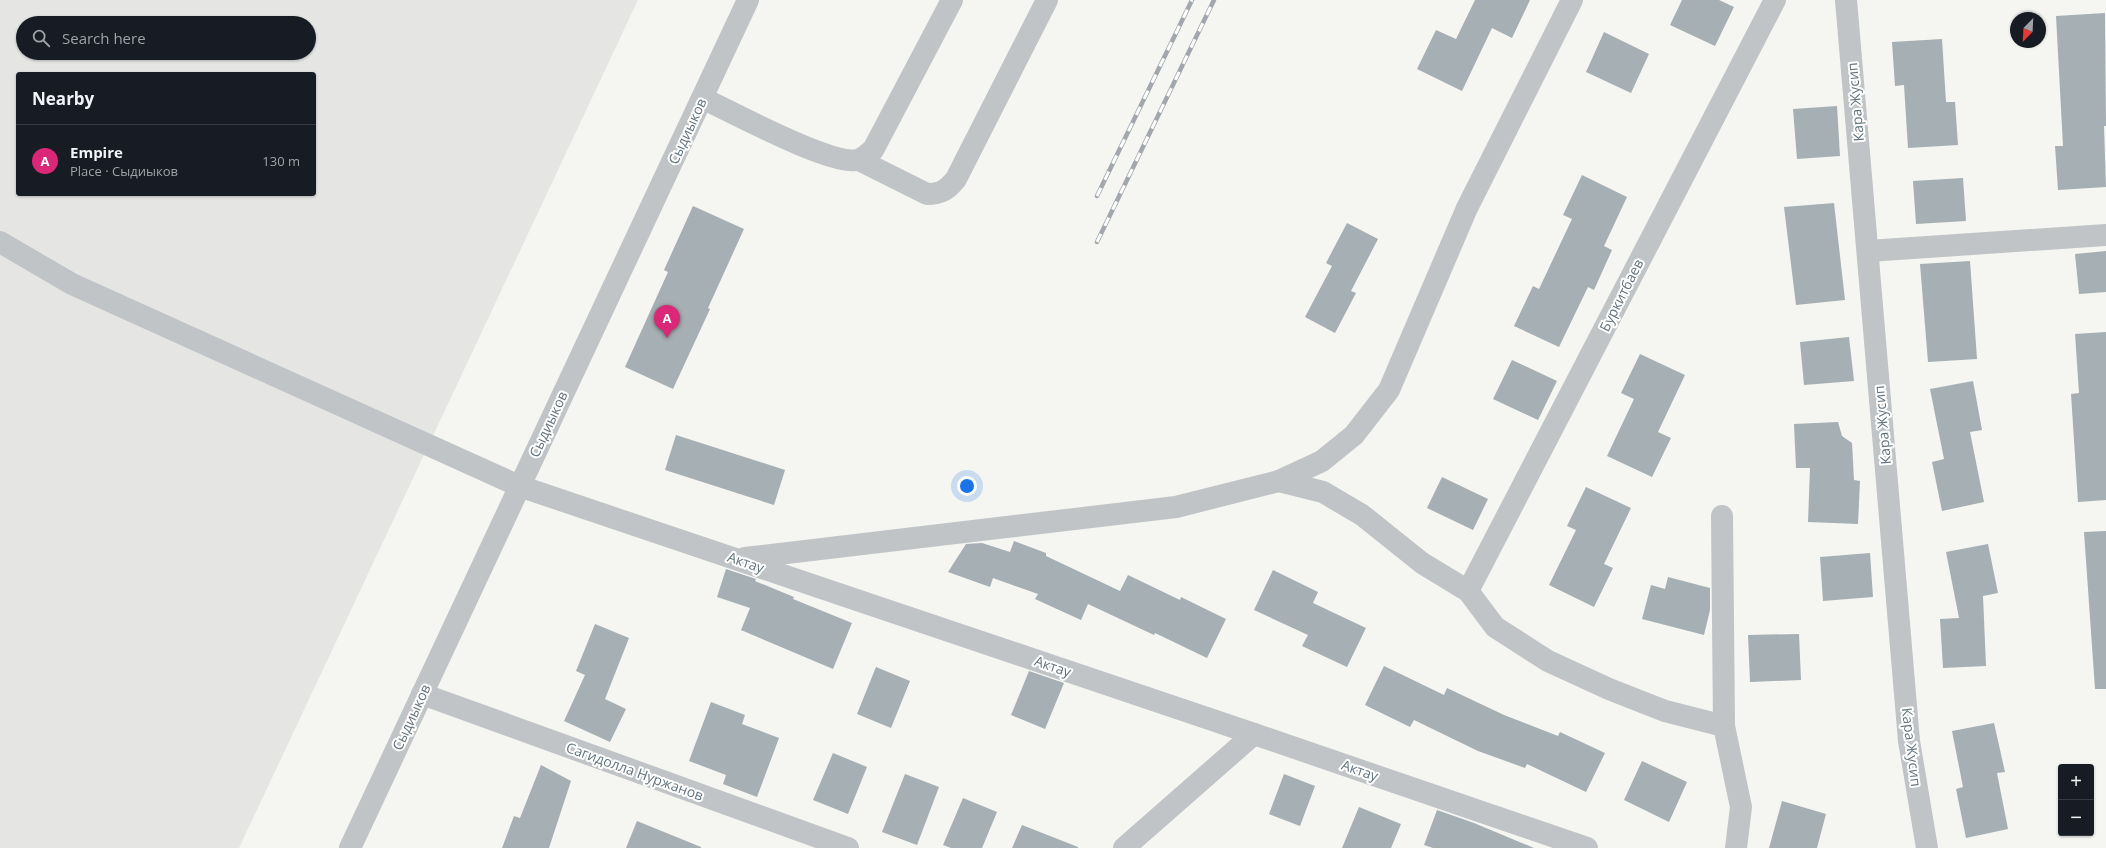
<!DOCTYPE html>
<html lang="en">
<head>
<meta charset="utf-8">
<style>
	:root { --surface:#171b24; --page:#242831; --text:#f1f3f6; --muted:#9ea1a6; --line:#363941; --accent:#db2777 }
	body { margin:0; font-family:"Open Sans",sans-serif; background:var(--page); color:var(--text) }
	.controls { position:absolute; right:12px; bottom:12px; display:grid; overflow:hidden; border-radius:4px; box-shadow:0 1px 3px #0004 }
	.controls button { width:36px; height:36px; display:grid; place-items:center; padding:0; border:0; border-bottom:1px solid var(--line); background:var(--surface); color:var(--text); font:20px sans-serif }
	.compass { position:absolute; left:2010px; top:12px; width:36px; height:36px; border-radius:50%; background:var(--surface); box-shadow:0 1px 3px #0004; rotate:204deg }
	.you { position:absolute; left:967px; top:486px; width:14px; height:14px; margin:-10px; border:3px solid #fff; border-radius:50%; background:#1a73e8; box-shadow:0 0 0 6px #1a73e833 }
	.badge { display:grid; place-items:center; width:26px; height:26px; border-radius:50%; background:var(--accent); color:#fff; font-size:13px; font-weight:700 }
	.pin { position:absolute; translate:-50% -33px; filter:drop-shadow(0 1px 2px #0008) }
	.pin::after { content:''; position:absolute; top:21px; width:14px; height:12px; background:inherit; clip-path:polygon(0 0,100% 0,50% 100%) }
	.list { margin:0; padding:0; list-style:none }
	h2 { display:flex; justify-content:space-between; align-items:center; height:52px; margin:0; padding:0 16px; font-size:17px }
	h2 small { font-size:13px; font-weight:400; color:var(--muted) }
	.list li { display:grid; grid-template-columns:26px 1fr auto; gap:12px; align-items:center; box-sizing:border-box; height:72px; padding:0 16px; border-top:1px solid var(--line) }
	.list b { display:block; font-size:15px; white-space:nowrap }
	.list p { margin:0; font-size:13px; white-space:nowrap; color:var(--muted) }
	.list em { font-size:13px; font-style:normal; color:var(--muted) }
	.icon { flex:none; width:22px; height:22px; fill:none; stroke:currentColor; stroke-width:2; stroke-linecap:round; stroke-linejoin:round }
	.map { position:relative; flex:none; width:2106px; height:848px; overflow:hidden }
	.search { position:absolute; background:var(--surface); box-shadow:0 1px 3px #0004; left:16px; top:16px; width:300px; height:44px; display:flex; align-items:center; gap:10px; box-sizing:border-box; padding:0 14px; border-radius:22px; color:var(--muted); font-size:15px }
	.panel { position:absolute; background:var(--surface); box-shadow:0 1px 3px #0004; left:16px; top:72px; width:300px; height:124px; border-radius:4px }
	.map>svg:first-child { display:block }
</style>
</head>
<body>
<div class="map">
<svg width="2106" height="848" viewBox="0 0 2106 848">
	<rect width="100%" height="100%" fill="#f5f5f1"/>
	<path fill="#e5e6e4" fill-rule="evenodd" d="M0 0H638L239 848H0ZM23 23H309V53H23ZM18 74H314V194H18Z"/>
	<g fill="#a6afb3">
		<polygon points="1475,0 1530,0 1512,38 1492,28 1462,91 1417,69 1436,30 1456,39"/>
		<polygon points="1682,0 1719,0 1734,7 1715,46 1670,25"/>
		<polygon points="2105,13 2106,126 2104,126 2106,187 2058,190 2055,146 2063,146 2056,16"/>
		<polygon points="1604,32 1649,54 1631,93 1586,72"/>
		<polygon points="1942,39 1946,102 1955,102 1958,145 1908,148 1904,85 1895,86 1892,42"/>
		<polygon points="1837,106 1840,156 1797,159 1793,109"/>
		<polygon points="1582,175 1627,197 1604,246 1612,250 1594,290 1588,287 1559,347 1514,326 1533,286 1539,289 1572,219 1563,215"/>
		<polygon points="1963,178 1966,221 1916,224 1913,181"/>
		<polygon points="1834,203 1845,300 1796,305 1784,207"/>
		<polygon points="693,206 744,229 708,308 710,309 673,389 625,367 668,272 664,270"/>
		<polygon points="1347,223 1378,239 1351,291 1356,293 1335,333 1305,317 1332,266 1326,263"/>
		<polygon points="2106,251 2106,292 2079,294 2075,254"/>
		<polygon points="1970,261 1977,359 1928,362 1920,264"/>
		<polygon points="2106,332 2106,500 2078,502 2071,394 2079,393 2075,334"/>
		<polygon points="1849,337 1854,381 1804,385 1800,342"/>
		<polygon points="1640,354 1685,375 1658,432 1671,438 1652,477 1607,456 1634,399 1621,393"/>
		<polygon points="1512,360 1557,381 1538,420 1493,399"/>
		<polygon points="1973,381 1982,430 1970,432 1984,502 1942,511 1932,462 1944,459 1930,389"/>
		<polygon points="1838,422 1842,436 1852,443 1854,480 1860,481 1858,524 1808,522 1810,468 1796,468 1794,424"/>
		<polygon points="676,435 785,470 774,505 665,470"/>
		<polygon points="1442,477 1488,499 1473,530 1427,508"/>
		<polygon points="1586,487 1631,508 1604,564 1613,568 1594,607 1549,585 1576,530 1567,526"/>
		<polygon points="2106,531 2106,689 2095,689 2084,532"/>
		<polygon points="1014,541 1046,553 1046,556 1120,591 1128,575 1180,600 1181,597 1226,619 1207,658 1155,633 1154,635 1088,604 1081,620 1035,599 1038,594 993,578 990,587 948,572 966,544 982,543 1010,552"/>
		<polygon points="1988,544 1998,593 1983,596 1986,666 1943,668 1940,619 1959,618 1946,552"/>
		<polygon points="1870,553 1873,597 1823,601 1820,557"/>
		<polygon points="726,569 756,579 755,581 794,597 793,599 852,623 833,669 741,630 750,608 717,597"/>
		<polygon points="1273,570 1318,592 1313,603 1366,628 1347,667 1302,646 1308,635 1254,610"/>
		<polygon points="1668,577 1710,588 1710,610 1704,635 1642,619 1651,585 1665,589"/>
		<polygon points="595,624 629,638 605,699 626,709 610,742 564,721 585,675 576,671"/>
		<polygon points="1799,634 1801,680 1750,682 1748,635"/>
		<polygon points="1384,666 1444,695 1447,688 1504,715 1558,736 1560,732 1605,753 1586,792 1527,764 1525,768 1478,751 1414,720 1410,727 1365,705"/>
		<polygon points="876,667 910,681 891,728 857,714"/>
		<polygon points="1029,671 1064,683 1045,729 1011,715"/>
		<polygon points="711,702 745,715 742,724 779,738 757,797 723,784 726,775 689,761"/>
		<polygon points="1994,723 2005,772 1997,773 2008,829 1966,838 1956,789 1963,787 1952,731"/>
		<polygon points="833,753 867,767 848,814 813,800"/>
		<polygon points="1642,761 1687,782 1669,822 1624,800"/>
		<polygon points="541,765 571,781 549,848 502,848 514,816 520,818"/>
		<polygon points="905,774 939,787 917,845 882,832"/>
		<polygon points="1284,774 1315,786 1300,826 1269,814"/>
		<polygon points="963,798 997,812 982,848 951,848 943,845"/>
		<polygon points="1782,801 1826,814 1817,848 1769,848"/>
		<polygon points="1359,807 1401,824 1391,848 1342,848"/>
		<polygon points="1437,810 1474,823 1534,848 1433,848 1424,845"/>
		<polygon points="637,821 701,847 701,848 626,848"/>
		<polygon points="1022,825 1078,847 1078,848 1012,848"/>
	</g>
	<g fill="none" stroke-linecap="round" stroke-linejoin="round">
		<g stroke="#c0c4c7" stroke-width="22">
			<polyline points="1846,0 1909,741 1927,848"/>
			<path d="M702 98C732 112 830 165 857 160 863 159 868 153 873 150L952 0"/>
			<path d="M859 160 927 194C941 194 947 190 956 179L1047 0"/>
			<polyline points="0,242 72,284 519,486 1254,734 1587,848"/>
			<polyline points="1868,251 2106,235"/>
			<polyline points="1279,481 1322,461 1354,435 1389,390 1467,208 1572,0"/>
			<polyline points="1722,516 1724,726 1741,807 1736,848"/>
			<polyline points="745,558 1176,507 1279,481 1323,492 1362,515 1422,563 1468,591 1495,627 1548,661 1609,689 1665,711 1724,726"/>
			<polyline points="1468,591 1775,0"/>
			<polyline points="422,694 848,848"/>
			<polyline points="350,848 748,0"/>
			<polyline points="1124,848 1254,734"/>
		</g>
		<defs>
			<g id="rail">
				<polyline points="1097,196 1192,0"/>
				<polyline points="1097,242 1214,0"/>
			</g>
		</defs>
		<use href="#rail" stroke="#a1a7ac" stroke-width="4.5"/>
		<use href="#rail" stroke="#fff" stroke-width="3" stroke-dasharray="9" stroke-linecap="butt"/>
	</g>
	<g text-anchor="middle" dominant-baseline="central" stroke-width="4" stroke-linejoin="round" paint-order="stroke">
		<g font-size="14" fill="#647581" stroke="#fff">
			<text transform="translate(1855 102) rotate(-95)">Кара Жусип</text>
			<text transform="translate(687 131) rotate(-65)">Сыдиыков</text>
			<text transform="translate(1621 295) rotate(-63)">Буркитбаев</text>
			<text transform="translate(548 424) rotate(-65)">Сыдиыков</text>
			<text transform="translate(1882 425) rotate(-95)">Кара Жусип</text>
			<text transform="translate(746 562) rotate(19)">Актау</text>
			<text transform="translate(1053 666) rotate(19)">Актау</text>
			<text transform="translate(411 717) rotate(-65)">Сыдиыков</text>
			<text transform="translate(1912 747) rotate(83)">Кара Жусип</text>
			<text transform="translate(1360 770) rotate(19)">Актау</text>
			<text transform="translate(635 771) rotate(20)">Сагидолла Нуржанов</text>
		</g>
	</g>
</svg>
<div class="controls">
<button>+</button>
<button>−</button>
</div>
<svg class="compass" viewBox="-18 -18 36 36"><path d="M0-13l5 13h-10z" fill="#e53935"/><path d="M0 13l5-13h-10z" fill="#9ea1a6"/></svg>
<div class="you"></div>
<div class="pin badge" style="left:667px;top:338px">A</div>
<div class="search"><svg class="icon" aria-label="search" viewBox="0 0 24 24"><circle cx="10" cy="10" r="6"/><path d="M15 15l6 6"/></svg>Search here</div>
<section class="panel">
<h2>Nearby<small></small></h2>
<ul class="list">
<li><span class="badge">A</span><div><b>Empire</b><p>Place · Сыдиыков</p></div><em>130 m</em></li>
</ul>
</section>
</div>
</body>
</html>
